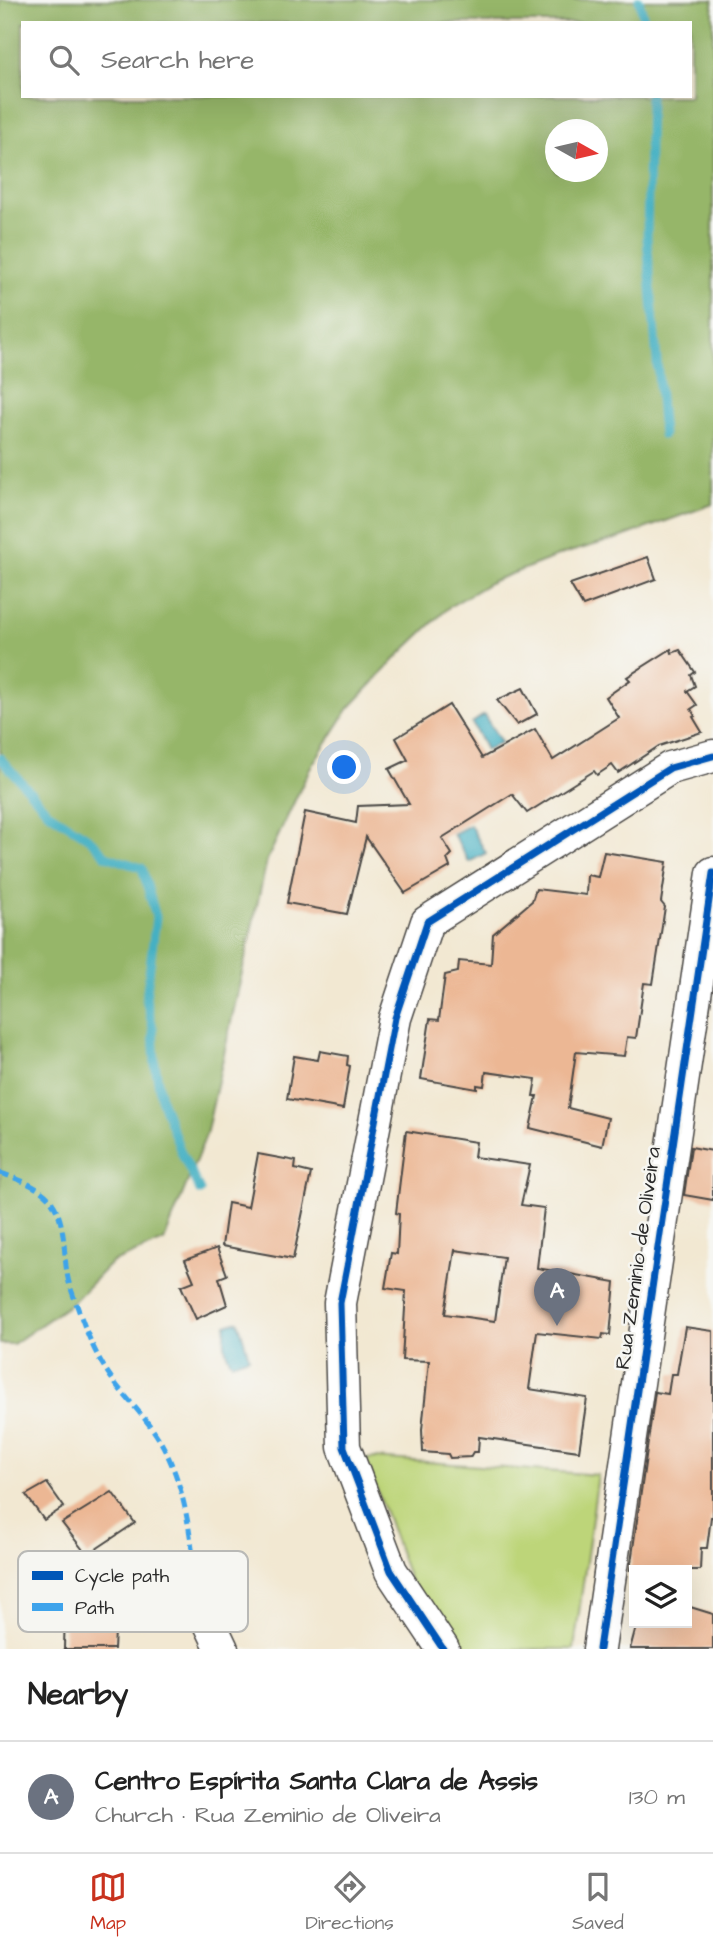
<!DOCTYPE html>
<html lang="en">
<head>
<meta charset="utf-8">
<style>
	:root { --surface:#fff; --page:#f2f2f2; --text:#222; --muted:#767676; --line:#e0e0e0; --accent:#c8321e }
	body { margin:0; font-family:"Architects Daughter",sans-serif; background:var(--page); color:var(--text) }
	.controls { position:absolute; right:21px; bottom:21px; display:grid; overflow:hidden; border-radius:0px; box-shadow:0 7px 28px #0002 }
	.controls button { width:63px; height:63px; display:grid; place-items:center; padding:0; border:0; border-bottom:2px solid var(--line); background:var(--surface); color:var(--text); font:35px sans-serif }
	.compass { position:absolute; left:545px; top:119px; width:63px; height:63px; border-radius:50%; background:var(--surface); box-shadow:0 7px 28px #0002; rotate:98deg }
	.you { position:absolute; left:345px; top:768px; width:24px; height:24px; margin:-18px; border:5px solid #fff; border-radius:50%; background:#1a73e8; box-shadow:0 0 0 10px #1a73e833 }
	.badge { display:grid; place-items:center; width:46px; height:46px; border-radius:50%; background:var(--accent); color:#fff; font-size:23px; font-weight:700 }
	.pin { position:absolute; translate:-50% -58px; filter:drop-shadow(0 2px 4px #0008) }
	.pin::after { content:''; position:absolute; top:37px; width:24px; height:21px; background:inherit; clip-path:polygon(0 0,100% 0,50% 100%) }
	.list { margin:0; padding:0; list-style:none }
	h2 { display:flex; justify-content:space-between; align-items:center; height:91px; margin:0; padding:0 28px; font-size:30px }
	h2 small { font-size:23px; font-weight:400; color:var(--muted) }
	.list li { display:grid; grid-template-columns:46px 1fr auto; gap:21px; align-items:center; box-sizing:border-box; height:112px; padding:0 28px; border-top:2px solid var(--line) }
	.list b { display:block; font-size:26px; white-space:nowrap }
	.list p { margin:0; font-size:23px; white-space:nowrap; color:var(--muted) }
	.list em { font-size:23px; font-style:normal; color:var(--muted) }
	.icon { flex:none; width:38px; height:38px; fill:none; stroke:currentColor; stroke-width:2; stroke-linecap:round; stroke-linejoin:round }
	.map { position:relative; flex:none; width:713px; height:1649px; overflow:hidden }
	.search { position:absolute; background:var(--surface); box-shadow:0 7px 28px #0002; left:21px; right:21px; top:21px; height:77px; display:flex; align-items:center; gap:18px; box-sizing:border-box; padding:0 24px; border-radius:0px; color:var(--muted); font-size:26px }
	.sheet { height:203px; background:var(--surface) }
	nav { display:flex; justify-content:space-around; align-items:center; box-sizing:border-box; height:98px; border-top:2px solid var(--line); background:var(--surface); font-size:19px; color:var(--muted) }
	nav a { display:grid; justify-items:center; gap:4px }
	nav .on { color:var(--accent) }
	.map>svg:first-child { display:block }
</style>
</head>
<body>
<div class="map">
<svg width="713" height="1649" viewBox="0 0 713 1649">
	<rect width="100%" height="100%" fill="#f6f6f2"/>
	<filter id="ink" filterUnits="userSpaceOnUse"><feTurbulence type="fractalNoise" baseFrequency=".0143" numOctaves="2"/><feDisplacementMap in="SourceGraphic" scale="14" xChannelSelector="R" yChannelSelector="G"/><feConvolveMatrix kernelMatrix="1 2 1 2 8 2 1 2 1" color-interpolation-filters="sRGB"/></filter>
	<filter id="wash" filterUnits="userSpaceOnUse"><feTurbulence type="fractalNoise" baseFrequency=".00686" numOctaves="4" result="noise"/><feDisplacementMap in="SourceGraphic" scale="28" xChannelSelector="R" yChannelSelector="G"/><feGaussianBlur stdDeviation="1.57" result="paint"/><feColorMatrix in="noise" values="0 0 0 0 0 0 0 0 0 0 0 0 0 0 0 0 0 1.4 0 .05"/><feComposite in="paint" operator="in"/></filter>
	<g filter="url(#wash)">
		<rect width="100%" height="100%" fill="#f2e8d2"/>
		<polygon fill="#bdd579" stroke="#748052" stroke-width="2" points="374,1458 598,1475 574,1649 458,1649 409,1579 366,1459"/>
		<path fill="#96b669" stroke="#60704a" stroke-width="2" fill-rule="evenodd" d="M0 0H713V504L622 537 563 554 493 581 449 607 404 650 349 708 310 768 267 860 206 1135 164 1241 111 1263 72 1303 13 1344H0ZM23 23H690V96H23ZM556 130H598V172H556Z"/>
		<g fill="#45b0c3" stroke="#386e77" stroke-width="2">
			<polygon points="484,715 501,742 486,750 472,723"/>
			<polygon points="470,825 486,853 469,862 453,834"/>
			<path d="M238 1321 249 1357 232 1363C223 1350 224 1340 226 1325Z"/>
		</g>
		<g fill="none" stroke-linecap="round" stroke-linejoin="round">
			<g stroke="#45b0c3" stroke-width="9">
				<polyline points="639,0 645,23"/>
				<polyline points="650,96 647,238 663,435"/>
				<polyline points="0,758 48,812 90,839 106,856 142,868 156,917 146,999 153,1028 155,1064 161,1099 181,1152 200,1191"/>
			</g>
		</g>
		<g id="blocks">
			<g fill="#ecb794" fill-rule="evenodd">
				<polygon points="648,557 656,579 583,606 570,584"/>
				<polygon points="671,649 672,653 680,650 695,672 691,675 695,686 687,691 697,705 691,709 695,716 693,717 702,732 659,746 618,773 612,765 597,775 594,771 527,813 512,794 442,838 452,854 447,859 450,867 405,893 366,837 347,914 287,903 305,812 356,823 358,806 409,804 389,769 408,760 396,738 449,705 482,758 535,729 553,760 619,718 606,697 630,680 627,677"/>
				<polygon points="523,688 537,714 517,725 497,700"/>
				<polygon points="604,852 667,862 661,902 665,907 653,984 644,983 636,1038 627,1037 624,1056 576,1052 568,1108 608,1118 602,1146 530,1128 537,1096 533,1096 536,1079 486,1072 484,1086 477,1085 477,1089 421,1079 430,1019 439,1020 445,975 458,972 459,961 491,964 493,934 532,901 536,889 586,895 587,875 598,877"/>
				<polygon points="320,1051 348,1056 347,1065 350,1066 343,1109 287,1099 294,1056 318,1060"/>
				<path d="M406 1131 476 1142 474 1157 530 1165 521 1205 544 1208 537 1268 615 1282 610 1335 603 1334 602 1339 537 1332 529 1389 587 1398 579 1451 479 1437 478 1452H473L470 1457 450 1458 448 1454 423 1452 422 1430 429 1361 402 1360 406 1291 385 1288 391 1253 397 1254 399 1214 396 1213ZM455 1250 504 1257 495 1321 445 1314Z"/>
				<polygon points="691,1147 713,1151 713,1200 684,1195"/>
				<polygon points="258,1154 296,1161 295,1169 311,1173 293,1259 222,1246 228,1203 248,1207"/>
				<polygon points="217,1248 227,1275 219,1278 227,1305 196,1319 181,1286 194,1281 185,1260"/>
				<polygon points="685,1327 713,1331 713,1517 711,1517 707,1548 701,1548 700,1570 630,1570 655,1392 668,1394 671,1374 677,1374"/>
				<polygon points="47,1483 64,1507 44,1520 26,1495"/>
				<polygon points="112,1492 135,1523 87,1555 62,1523"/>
				<polygon points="62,1584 120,1586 121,1613 116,1613 114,1649 64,1649 65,1609 60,1609"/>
				<polygon points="687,1606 713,1614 713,1649 630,1649 637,1623 687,1623"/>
			</g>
		</g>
	</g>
	<g filter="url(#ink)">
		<use href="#blocks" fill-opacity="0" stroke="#494744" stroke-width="2"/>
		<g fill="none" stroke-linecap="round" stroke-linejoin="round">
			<defs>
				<g id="minor">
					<polyline points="195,1571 205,1613 222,1649"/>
					<polyline points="443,1649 391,1571 344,1447 340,1303 395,1018 427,922 670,768 713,756"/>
					<polyline points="599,1649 713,873"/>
				</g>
			</defs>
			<use href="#minor" stroke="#494744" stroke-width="35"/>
			<use href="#minor" stroke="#fff" stroke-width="32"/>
			<path stroke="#3ea3eb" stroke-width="5" stroke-dasharray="10 5" stroke-linecap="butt" d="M0 1173C16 1178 41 1187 51 1201 69 1225 61 1262 71 1289 82 1319 91 1349 110 1376 124 1397 145 1416 159 1439 183 1479 189 1525 195 1571"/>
			<defs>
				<g id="cycleway">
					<polyline points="443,1649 391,1571 344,1447 340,1303 395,1018 427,922 670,768 713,756"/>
					<polyline points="599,1649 713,873"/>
				</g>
			</defs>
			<use href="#cycleway" stroke="#f6f6f2" stroke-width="11"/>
			<use href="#cycleway" stroke="#0057b8" stroke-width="7"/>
		</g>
	</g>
	<g text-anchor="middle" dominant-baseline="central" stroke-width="5" stroke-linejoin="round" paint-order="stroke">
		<g font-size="21" fill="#2b2b2b" stroke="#f6f6f2">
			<text transform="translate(638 1258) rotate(-82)">Rua Zeminio de Oliveira</text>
		</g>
	</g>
	<rect x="18" y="1551" width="230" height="81" rx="10" fill="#f6f6f2" stroke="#b9b9b6" stroke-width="2"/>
	<rect x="32" y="1571" width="31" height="9" fill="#0057b8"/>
	<rect x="32" y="1603" width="31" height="8" fill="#3ea3eb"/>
	<g font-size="19" fill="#2b2b2b">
		<text x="75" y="1582">Cycle path</text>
		<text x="75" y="1614">Path</text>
	</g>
</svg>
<div class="controls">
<button><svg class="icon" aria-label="layers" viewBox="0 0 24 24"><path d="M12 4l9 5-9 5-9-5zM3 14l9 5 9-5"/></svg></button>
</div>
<svg class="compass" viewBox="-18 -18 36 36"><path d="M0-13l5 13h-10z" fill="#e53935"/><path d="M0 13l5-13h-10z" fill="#767676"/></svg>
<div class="you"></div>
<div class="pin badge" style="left:557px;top:1326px;background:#6b7280">A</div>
<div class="search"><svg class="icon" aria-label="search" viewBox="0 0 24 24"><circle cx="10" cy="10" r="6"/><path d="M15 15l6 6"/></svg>Search here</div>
</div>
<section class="sheet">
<h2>Nearby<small></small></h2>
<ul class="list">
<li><span class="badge" style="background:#6b7280">A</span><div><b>Centro Espírita Santa Clara de Assis</b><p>Church · Rua Zeminio de Oliveira</p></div><em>130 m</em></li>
</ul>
</section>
<nav>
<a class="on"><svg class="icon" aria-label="map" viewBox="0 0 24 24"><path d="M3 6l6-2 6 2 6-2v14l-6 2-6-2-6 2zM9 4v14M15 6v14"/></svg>Map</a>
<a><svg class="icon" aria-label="directions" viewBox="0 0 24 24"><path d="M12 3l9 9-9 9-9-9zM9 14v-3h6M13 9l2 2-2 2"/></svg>Directions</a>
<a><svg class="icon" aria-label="saved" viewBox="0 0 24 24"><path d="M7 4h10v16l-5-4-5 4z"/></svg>Saved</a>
</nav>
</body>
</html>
